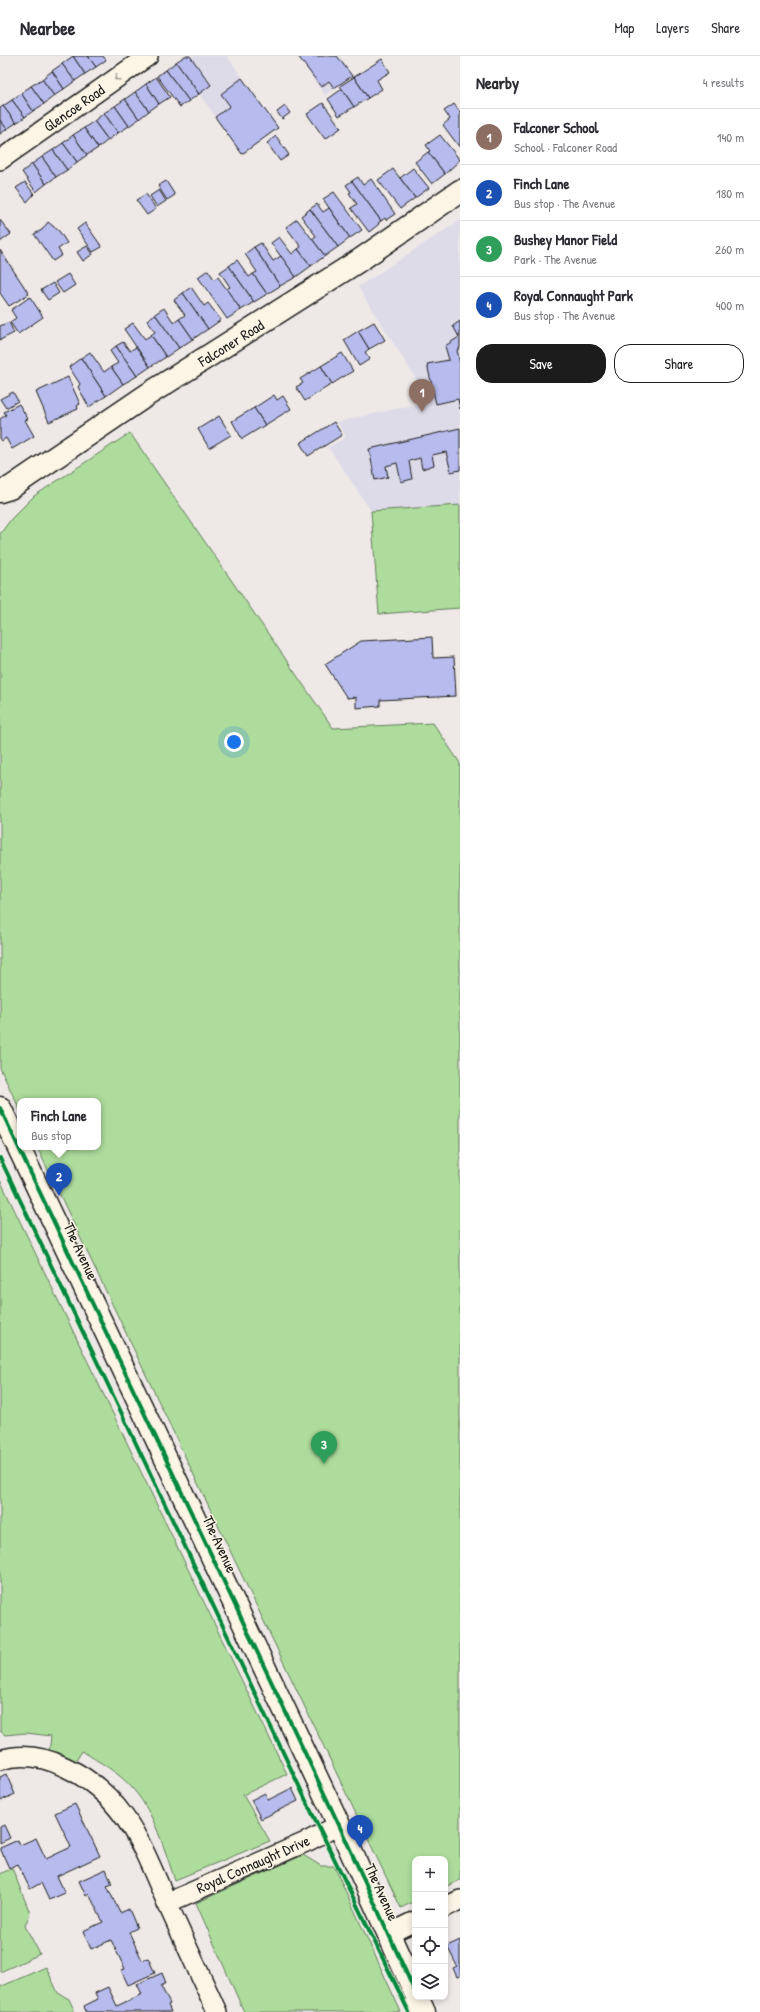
<!DOCTYPE html>
<html lang="en">
<head>
<meta charset="utf-8">
<style>
	:root { --surface:#fff; --page:#f7f7f7; --text:#2b2b33; --muted:#7c7c81; --line:#e1e1e2; --accent:#1c1c1c }
	body { margin:0; font-family:"Patrick Hand",sans-serif; background:var(--page); color:var(--text) }
	.controls { position:absolute; right:12px; bottom:12px; display:grid; overflow:hidden; border-radius:8px; box-shadow:0 2px 6px #0003 }
	.controls button { width:36px; height:36px; display:grid; place-items:center; padding:0; border:0; border-bottom:1px solid var(--line); background:var(--surface); color:var(--text); font:20px sans-serif }
	.you { position:absolute; left:234px; top:686px; width:14px; height:14px; margin:-10px; border:3px solid #fff; border-radius:50%; background:#1a73e8; box-shadow:0 0 0 6px #1a73e833 }
	.badge { display:grid; place-items:center; width:26px; height:26px; border-radius:50%; background:var(--accent); color:#fff; font-size:13px; font-weight:700 }
	.pin { position:absolute; translate:-50% -33px; filter:drop-shadow(0 1px 2px #0008) }
	.pin::after { content:''; position:absolute; top:21px; width:14px; height:12px; background:inherit; clip-path:polygon(0 0,100% 0,50% 100%) }
	.popup { position:absolute; left:17px; top:1042px; width:84px; height:52px; box-sizing:border-box; display:grid; place-content:center; border-radius:8px; background:var(--surface); filter:drop-shadow(0 1px 3px #0005); font-size:13px; white-space:nowrap; color:var(--muted) }
	.popup b { font-size:15px; color:var(--text) }
	.popup::after { content:''; position:absolute; left:50%; top:100%; margin-left:-8px; border:8px solid transparent; border-top-color:var(--surface) }
	.list { margin:0; padding:0; list-style:none }
	h2 { display:flex; justify-content:space-between; align-items:center; height:52px; margin:0; padding:0 16px; font-size:17px }
	h2 small { font-size:13px; font-weight:400; color:var(--muted) }
	.list li { display:grid; grid-template-columns:26px 1fr auto; gap:12px; align-items:center; box-sizing:border-box; height:56px; padding:0 16px; border-top:1px solid var(--line) }
	.list b { display:block; font-size:15px; white-space:nowrap }
	.list p { margin:0; font-size:13px; white-space:nowrap; color:var(--muted) }
	.list em { font-size:13px; font-style:normal; color:var(--muted) }
	.actions { display:flex; gap:8px; padding:12px 16px }
	.actions a { flex:1; padding:9px 0; border:1px solid var(--accent); border-radius:16px; text-align:center; font-size:14px; color:var(--accent) }
	.actions .main { background:var(--accent); color:#fff }
	.icon { flex:none; width:22px; height:22px; fill:none; stroke:currentColor; stroke-width:2; stroke-linecap:round; stroke-linejoin:round }
	.map { position:relative; flex:none; width:460px; height:1956px; overflow:hidden }
	header { display:flex; align-items:center; gap:24px; box-sizing:border-box; height:56px; padding:0 20px; background:var(--surface); border-bottom:1px solid var(--line) }
	header strong { font-size:19px }
	nav { display:flex; gap:22px; margin-inline-start:auto; font-size:14px }
	main { display:flex }
	aside { flex:1; background:var(--surface) }
	.map>svg:first-child { display:block }
</style>
</head>
<body>
<header>
<strong>Nearbee</strong>
<nav><a>Map</a><a>Layers</a><a>Share</a></nav>
</header>
<main>
<div class="map">
<svg width="460" height="1956" viewBox="0 0 460 1956">
	<rect width="100%" height="100%" fill="#eee9e7"/>
	<filter id="ink" filterUnits="userSpaceOnUse"><feTurbulence type="fractalNoise" baseFrequency=".025" numOctaves="2"/><feDisplacementMap in="SourceGraphic" scale="8" xChannelSelector="R" yChannelSelector="G"/><feConvolveMatrix kernelMatrix="1 2 1 2 8 2 1 2 1" color-interpolation-filters="sRGB"/></filter>
	<g filter="url(#ink)">
		<g fill="#dedbe9">
			<polygon points="190,0 227,0 278,72 242,98 199,38"/>
			<polygon points="297,0 339,0 353,20 325,39"/>
			<polygon points="460,164 460,552 379,558 371,455 328,391 346,381 337,366 430,345 358,231"/>
		</g>
		<g fill="#addc9c" stroke="#647c5c">
			<polygon points="130,377 333,672 433,667 460,707 460,1824 445,1831 445,1803 415,1803 415,1845 401,1852 37,1091 98,1091 98,1045 20,1045 20,1054 0,1012 0,478 12,462 34,440"/>
			<polygon points="460,449 460,552 379,558 371,455"/>
			<path d="M0 1124 287 1718 243 1739 270 1785 175 1824C164 1793 155 1758 133 1733 120 1717 99 1706 82 1695L74 1708 49 1697 51 1680 26 1677 5 1679 0 1675Z"/>
			<polygon points="303,1799 321,1810 334,1810 401,1956 244,1956 196,1847"/>
			<polygon points="12,1812 30,1857 25,1870 40,1898 0,1916 0,1818"/>
			<polygon points="46,1911 58,1937 69,1943 75,1956 0,1956 0,1931"/>
		</g>
		<g fill="#b7bbed" stroke="#1c1c1c">
			<polygon points="73,0 85,18 75,25 62,8"/>
			<polygon points="73,0 88,0 96,11 85,18"/>
			<polygon points="88,0 103,0 106,4 96,11"/>
			<polygon points="185,0 190,0 211,29 199,38 176,6"/>
			<polygon points="298,0 337,0 352,20 334,32 329,25 321,31"/>
			<polygon points="382,3 390,16 377,24 382,33 368,42 354,21"/>
			<polygon points="176,6 199,38 189,45 166,14"/>
			<polygon points="62,8 75,25 64,33 52,15"/>
			<polygon points="166,14 189,45 180,51 157,20"/>
			<polygon points="52,15 64,33 54,40 42,23"/>
			<polygon points="156,21 170,41 159,48 146,28"/>
			<polygon points="354,21 368,42 354,51 340,30"/>
			<polygon points="242,22 278,72 242,98 215,61 230,50 221,38"/>
			<polygon points="42,23 54,40 44,48 31,30"/>
			<polygon points="146,28 159,48 149,55 135,36"/>
			<polygon points="31,30 44,48 33,55 21,37"/>
			<polygon points="342,33 354,51 339,60 328,43"/>
			<polygon points="135,36 149,55 139,63 125,43"/>
			<polygon points="21,37 33,55 25,61 12,44"/>
			<polygon points="125,43 139,63 129,70 115,50"/>
			<polygon points="12,44 25,61 16,67 3,50"/>
			<polygon points="323,47 341,72 325,83 307,58"/>
			<polygon points="454,48 460,56 460,92 443,69 450,63 444,55"/>
			<polygon points="3,50 16,67 7,73 0,64 0,52"/>
			<polygon points="115,50 129,70 118,77 104,57"/>
			<polygon points="285,50 290,57 282,63 277,56"/>
			<polygon points="104,57 118,77 108,84 94,65"/>
			<polygon points="0,64 7,73 0,78"/>
			<polygon points="94,65 108,84 98,92 84,72"/>
			<polygon points="84,72 98,92 87,99 73,79"/>
			<polygon points="73,79 87,99 77,106 63,87"/>
			<polygon points="440,79 460,104 445,118 428,96 430,95 426,89"/>
			<polygon points="276,80 289,99 280,105 267,87"/>
			<polygon points="63,87 77,106 67,114 53,94"/>
			<polygon points="53,94 67,114 56,121 42,101"/>
			<polygon points="428,96 445,118 432,128 415,106"/>
			<polygon points="42,101 56,121 46,128 32,108"/>
			<polygon points="32,108 46,128 36,136 22,116"/>
			<polygon points="413,112 429,132 415,142 400,122"/>
			<polygon points="393,113 415,142 400,153 378,124"/>
			<polygon points="358,121 363,129 371,123 395,158 386,164 385,162 381,165 352,125"/>
			<polygon points="166,125 175,139 167,144 158,130"/>
			<polygon points="352,125 381,165 378,167 379,168 369,176 351,152 357,148 349,137 351,136 346,129"/>
			<polygon points="25,126 34,138 27,146 16,132"/>
			<polygon points="159,134 166,145 157,151 150,140"/>
			<polygon points="334,136 362,174 350,182 323,143"/>
			<polygon points="146,138 156,153 147,159 136,144"/>
			<polygon points="317,148 323,156 329,152 350,182 338,191 310,153"/>
			<polygon points="310,153 338,191 325,200 312,183 316,180 301,160"/>
			<polygon points="297,163 325,200 311,210 298,193 301,191 286,171"/>
			<polygon points="0,164 11,178 0,186"/>
			<polygon points="48,166 59,175 67,187 58,193 62,199 53,205 34,178 42,174"/>
			<polygon points="85,167 102,191 93,196 77,173"/>
			<polygon points="279,181 292,198 298,193 311,210 296,221 271,187"/>
			<polygon points="261,187 273,205 281,200 296,221 280,230 254,191"/>
			<polygon points="87,190 93,198 83,205 77,196"/>
			<polygon points="254,191 280,230 267,238 253,218 257,216 245,198"/>
			<polygon points="0,194 29,238 9,250 0,237"/>
			<polygon points="237,204 249,221 253,218 267,238 254,246 229,210"/>
			<polygon points="229,210 254,246 241,254 226,233 230,231 220,216"/>
			<polygon points="208,214 214,223 218,221 241,254 227,263 198,221"/>
			<polygon points="68,218 75,229 63,237 55,226"/>
			<polygon points="53,227 59,237 48,244 41,234"/>
			<polygon points="191,231 204,250 208,247 221,264 208,273 183,237"/>
			<polygon points="183,237 208,273 193,283 179,263 185,259 174,244"/>
			<polygon points="30,241 43,261 18,278 10,266 16,262 11,254"/>
			<polygon points="164,252 174,267 179,263 193,283 179,292 155,258"/>
			<polygon points="155,258 179,292 166,301 151,279 155,276 147,264"/>
			<polygon points="460,265 460,292 457,294 460,308 460,353 458,343 436,348 427,308 449,304 445,290 459,281 453,270"/>
			<polygon points="9,266 14,277 0,284 0,270"/>
			<polygon points="374,266 385,284 369,293 358,275"/>
			<polygon points="133,267 145,283 151,279 166,301 150,311 124,273"/>
			<polygon points="358,275 369,293 365,296 370,303 359,310 344,284"/>
			<polygon points="123,286 130,295 136,291 150,311 137,320 116,290"/>
			<polygon points="116,290 137,320 123,328 111,311 118,307 110,295"/>
			<polygon points="90,296 104,316 111,311 123,328 106,340 81,302"/>
			<polygon points="342,297 353,315 332,328 321,310"/>
			<polygon points="81,302 106,340 89,351 78,331 80,328 69,311"/>
			<polygon points="321,310 332,328 305,345 296,331 303,327 300,323"/>
			<polygon points="68,321 80,348 77,350 78,353 49,366 36,336"/>
			<polygon points="13,336 18,345 6,352 0,343"/>
			<polygon points="274,339 277,344 283,340 291,353 265,369 254,352"/>
			<polygon points="19,348 28,363 25,364 34,380 12,393 6,382 2,385 0,382 0,363 6,359 4,356"/>
			<polygon points="254,352 265,369 242,383 232,365"/>
			<polygon points="219,360 231,379 209,392 198,373"/>
			<polygon points="334,366 342,379 308,400 300,387"/>
			<polygon points="460,372 460,414 451,416 446,396 432,399 434,409 422,413 420,402 409,405 412,423 401,426 397,407 386,410 388,421 375,424 369,393"/>
			<polygon points="432,581 433,602 454,601 456,640 380,644 380,650 356,652 356,641 347,642 325,608 361,585"/>
			<polygon points="6,1718 15,1738 0,1745 0,1721"/>
			<polygon points="292,1732 298,1745 261,1763 251,1744 265,1737 268,1744"/>
			<polygon points="75,1748 100,1800 57,1820 65,1837 49,1844 41,1827 30,1833 18,1808 9,1812 0,1792 18,1784 20,1789 36,1782 46,1803 71,1791 55,1757"/>
			<polygon points="4,1769 10,1782 0,1787 0,1771"/>
			<polygon points="106,1813 112,1828 107,1830 120,1857 129,1853 137,1872 129,1876 142,1904 148,1902 155,1917 128,1929 121,1914 125,1913 111,1884 91,1893 83,1875 103,1866 89,1838 86,1840 79,1825"/>
			<polygon points="460,1884 460,1920 457,1921 453,1912 457,1910 447,1890"/>
			<polygon points="162,1917 166,1927 161,1930 170,1948 168,1949 171,1956 86,1956 84,1950 98,1943 95,1937 108,1931 117,1950 142,1938 137,1928"/>
		</g>
		<g fill="none" stroke-linecap="round" stroke-linejoin="round">
			<defs>
				<g id="street">
					<polyline points="0,104 148,0"/>
					<path d="M0 1704C23 1697 44 1701 65 1711 125 1739 142 1790 167 1847L308 1785 339 1769"/>
					<polyline points="167,1847 217,1956"/>
					<polyline points="445,1851 460,1844"/>
					<polyline points="388,1878 415,1865"/>
				</g>
				<g id="secondary">
					<polyline points="0,435 10,432 147,339 360,204 460,135"/>
					<polyline points="0,1052 339,1769 415,1936"/>
					<polyline points="417,1941 424,1956"/>
				</g>
			</defs>
			<use href="#street" stroke="#1c1c1c" stroke-width="22"/>
			<use href="#secondary" stroke="#1c1c1c" stroke-width="25"/>
			<use href="#street" stroke="#fcf5e5" stroke-width="19"/>
			<use href="#secondary" stroke="#fcf5e5" stroke-width="22"/>
			<defs>
				<g id="cycleway">
					<polyline points="0,1052 339,1769 415,1936"/>
					<polyline points="0,1102 311,1755 409,1956"/>
				</g>
			</defs>
			<use href="#cycleway" stroke="#fcf5e5" stroke-width="6"/>
			<use href="#cycleway" stroke="#00873e" stroke-width="4"/>
		</g>
		<defs><path id="oneway-chevron" d="M-2-3.5L2.5 0L-2 3.5" fill="none" stroke-width="1.6" stroke-linecap="round" stroke-linejoin="round"/></defs>
		<use stroke="#97938b" href="#oneway-chevron" transform="translate(117 22) rotate(145)"/>
	</g>
	<g text-anchor="middle" dominant-baseline="central" stroke-width="3" stroke-linejoin="round" paint-order="stroke">
		<g font-size="15" fill="#1c1c1c" stroke="#fcf5e5">
			<text transform="translate(74 52) rotate(-35)">Glencoe Road</text>
			<text transform="translate(231 287) rotate(-32)">Falconer Road</text>
			<text transform="translate(81 1195) rotate(65)">The Avenue</text>
			<text transform="translate(220 1488) rotate(65)">The Avenue</text>
			<text transform="translate(253 1808) rotate(-24)">Royal Connaught Drive</text>
			<text transform="translate(382 1836) rotate(66)">The Avenue</text>
		</g>
	</g>
</svg>
<div class="controls">
<button>+</button>
<button>−</button>
<button><svg class="icon" aria-label="locate" viewBox="0 0 24 24"><circle cx="12" cy="12" r="6"/><path d="M12 2v4M12 18v4M2 12h4M18 12h4"/></svg></button>
<button><svg class="icon" aria-label="layers" viewBox="0 0 24 24"><path d="M12 4l9 5-9 5-9-5zM3 14l9 5 9-5"/></svg></button>
</div>
<div class="you"></div>
<div class="pin badge" style="left:422px;top:356px;background:#8d6e63">1</div>
<div class="pin badge" style="left:59px;top:1140px;background:#1a4fb4">2</div>
<div class="popup"><b>Finch Lane</b>Bus stop</div>
<div class="pin badge" style="left:324px;top:1408px;background:#2e9e5b">3</div>
<div class="pin badge" style="left:360px;top:1792px;background:#1a4fb4">4</div>
</div>
<aside>
<h2>Nearby<small>4 results</small></h2>
<ul class="list">
<li><span class="badge" style="background:#8d6e63">1</span><div><b>Falconer School</b><p>School · Falconer Road</p></div><em>140 m</em></li>
<li><span class="badge" style="background:#1a4fb4">2</span><div><b>Finch Lane</b><p>Bus stop · The Avenue</p></div><em>180 m</em></li>
<li><span class="badge" style="background:#2e9e5b">3</span><div><b>Bushey Manor Field</b><p>Park · The Avenue</p></div><em>260 m</em></li>
<li><span class="badge" style="background:#1a4fb4">4</span><div><b>Royal Connaught Park</b><p>Bus stop · The Avenue</p></div><em>400 m</em></li>
</ul>
<div class="actions"><a class="main">Save</a><a>Share</a></div>
</aside>
</main>
</body>
</html>
